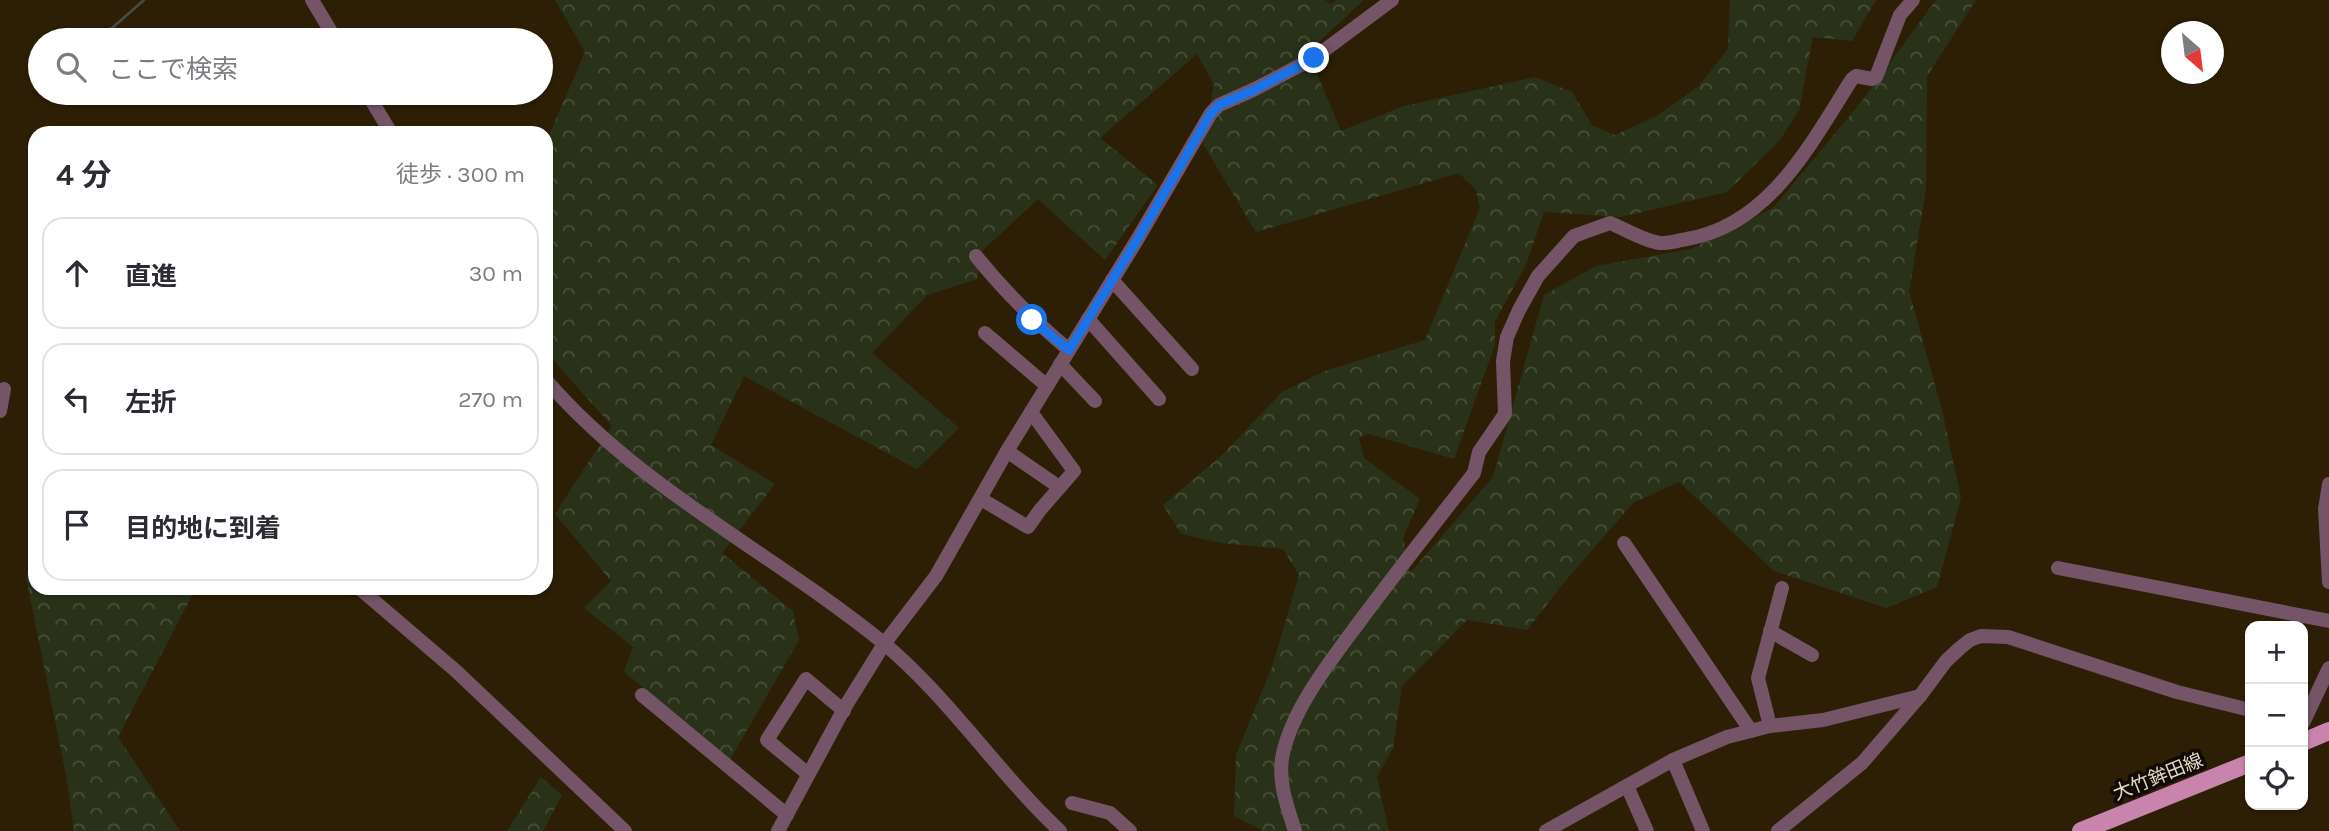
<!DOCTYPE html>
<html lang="ja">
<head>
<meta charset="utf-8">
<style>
	:root { --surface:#fff; --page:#f7f7f7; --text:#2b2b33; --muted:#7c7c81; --line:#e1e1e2 }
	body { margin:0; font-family:Karla,"Noto Sans JP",sans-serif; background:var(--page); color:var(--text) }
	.controls { position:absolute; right:21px; bottom:21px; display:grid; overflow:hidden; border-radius:14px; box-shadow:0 2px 5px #0004 }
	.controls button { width:63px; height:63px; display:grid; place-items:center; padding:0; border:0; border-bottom:2px solid var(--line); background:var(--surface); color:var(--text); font:35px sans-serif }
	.compass { position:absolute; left:2161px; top:21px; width:63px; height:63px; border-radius:50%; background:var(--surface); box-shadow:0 2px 5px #0004; rotate:152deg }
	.stop { position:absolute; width:21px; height:21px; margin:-16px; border:5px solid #1a73e8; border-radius:50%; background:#fff }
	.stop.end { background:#1a73e8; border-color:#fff; box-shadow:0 2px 7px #0008 }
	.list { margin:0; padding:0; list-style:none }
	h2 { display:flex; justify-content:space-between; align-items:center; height:91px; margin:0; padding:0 28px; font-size:30px }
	h2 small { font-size:23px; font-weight:400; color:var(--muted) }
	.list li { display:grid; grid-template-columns:46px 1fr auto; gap:21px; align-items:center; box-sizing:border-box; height:112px; margin:0 14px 14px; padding:0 14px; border:2px solid var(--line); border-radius:21px }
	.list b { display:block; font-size:26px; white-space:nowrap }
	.list em { font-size:23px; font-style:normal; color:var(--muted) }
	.icon { flex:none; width:38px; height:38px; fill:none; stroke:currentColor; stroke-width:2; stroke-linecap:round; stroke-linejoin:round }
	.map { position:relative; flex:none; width:2329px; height:831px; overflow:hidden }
	.search { position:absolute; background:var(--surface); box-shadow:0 2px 5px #0004; left:28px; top:28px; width:525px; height:77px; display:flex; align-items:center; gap:18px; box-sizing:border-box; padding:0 24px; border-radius:38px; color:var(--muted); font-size:26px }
	.panel { position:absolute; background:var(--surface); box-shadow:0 2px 5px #0004; left:28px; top:126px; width:525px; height:469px; border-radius:21px }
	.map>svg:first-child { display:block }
</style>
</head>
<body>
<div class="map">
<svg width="2329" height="831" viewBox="0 0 2329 831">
	<defs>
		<pattern id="forest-crowns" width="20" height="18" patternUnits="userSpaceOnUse" patternTransform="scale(1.75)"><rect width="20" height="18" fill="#293219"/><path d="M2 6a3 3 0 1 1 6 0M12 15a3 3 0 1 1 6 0" fill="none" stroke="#484f39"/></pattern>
	</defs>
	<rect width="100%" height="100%" fill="#2d1f05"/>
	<g fill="url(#forest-crowns)">
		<polygon points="555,0 1325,0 1331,4 1336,0 1364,0 1308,52 1341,131 1404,106 1535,77 1572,92 1592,125 1615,135 1657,116 1699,86 1728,49 1730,0 1876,0 1852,41 1813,37 1799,110 1780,140 1727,192 1621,217 1544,212 1526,265 1495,321 1495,345 1454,459 1369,434 1359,438 1364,458 1420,499 1403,538 1410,573 1493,477 1544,295 1596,266 1691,249 1773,208 1862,101 1936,0 1976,0 1927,76 1926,189 1909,291 1942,410 1961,498 1937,587 1886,608 1774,571 1679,482 1633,503 1562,585 1527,630 1467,620 1402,686 1393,748 1377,777 1389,831 1263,831 1234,816 1236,755 1272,667 1299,575 1283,549 1221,543 1181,534 1163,505 1221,456 1282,392 1325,371 1425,340 1480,208 1476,190 1459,173 1256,232 1203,144 1214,84 1197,54 1100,138 1158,185 1105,260 1038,199 981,252 977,279 927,295 872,353 959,428 917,469 744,376 711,445 775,484 722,553 793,611 799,640 730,760 624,672 633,647 584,608 611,581 555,514 612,426 546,352 546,142 585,52"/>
		<polygon points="35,548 35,588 196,588 118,737 180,831 74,831 67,780 26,578"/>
		<polygon points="541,777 562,795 543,831 507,831"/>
	</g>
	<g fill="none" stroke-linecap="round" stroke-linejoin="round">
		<polyline stroke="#444d4c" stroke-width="2.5" points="86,40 112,28 144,0"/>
		<g stroke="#755467" stroke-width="14">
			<polyline points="312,0 336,40"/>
			<polyline points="367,93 391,133"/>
			<path d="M976 256C1005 292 1033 320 1069 350"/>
			<polyline points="1112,280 1192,369"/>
			<polyline points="1088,319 1159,399"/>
			<polyline points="985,333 1047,386"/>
			<polyline points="1060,364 1095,401"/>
			<path d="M546 380C639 488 771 552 881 641 949 697 996 771 1060 831"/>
			<polyline points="0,411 4,389"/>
			<polyline points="1007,451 1059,487"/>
			<polyline points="2329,484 2325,509 2329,582"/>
			<polyline points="981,499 1028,527 1040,510 1074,471 1031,412"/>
			<polyline points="1624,543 1751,731"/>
			<polyline points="2058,568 2329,621"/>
			<polyline points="359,588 456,671 625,831"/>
			<polyline points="1770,631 1812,655"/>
			<polyline points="642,695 787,815"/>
			<polyline points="2303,723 2329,668"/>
			<polyline points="1770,726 1758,678 1782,588"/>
			<polyline points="1673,760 1703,831"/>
			<polyline points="808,774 767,740 806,679 844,711"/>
			<polyline points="1627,786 1647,831"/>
			<polyline points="1072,803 1110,813 1130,831"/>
			<polyline points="778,831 845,707 884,644 936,576 1007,451 1137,240 1211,113 1219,105 1253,90 1314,58 1392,0"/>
			<path d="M1295 831C1287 806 1277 780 1283 753 1294 706 1332 659 1360 621 1397 571 1436 522 1474 473L1479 452 1505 414 1503 361 1507 337 1519 310 1538 276 1574 236 1610 223C1625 229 1644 241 1660 243 1668 244 1679 240 1687 239 1770 225 1811 143 1852 79L1856 76 1872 79 1876 77 1900 15 1913 0"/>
			<polyline points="1546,831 1673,760 1727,737 1770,726 1823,720 1920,696"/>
			<polyline points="1778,831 1862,763 1920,696 1946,661 1960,648 1970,640 1981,636 2008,637 2177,692 2250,710"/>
		</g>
		<g stroke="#c884ac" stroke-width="18">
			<polyline points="2303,742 2329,731"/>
			<polyline points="2081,831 2250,763"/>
		</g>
	</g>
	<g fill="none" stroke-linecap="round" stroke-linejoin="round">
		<polyline stroke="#1a73e8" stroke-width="9" points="1032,320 1069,350 1137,240 1211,113 1219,105 1254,90 1314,58"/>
	</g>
	<g text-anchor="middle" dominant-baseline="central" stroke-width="7" stroke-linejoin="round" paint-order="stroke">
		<g font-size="19" fill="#e1d8c9" stroke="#110a03">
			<text transform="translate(2158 777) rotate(-22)">大竹鉾田線</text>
		</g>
	</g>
</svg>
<div class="controls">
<button>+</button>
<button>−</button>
<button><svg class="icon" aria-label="locate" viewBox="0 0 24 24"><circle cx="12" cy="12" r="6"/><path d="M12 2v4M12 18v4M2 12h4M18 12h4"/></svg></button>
</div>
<svg class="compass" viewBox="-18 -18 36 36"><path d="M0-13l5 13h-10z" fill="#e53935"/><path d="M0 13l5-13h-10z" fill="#7c7c81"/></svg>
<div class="stop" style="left:1032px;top:320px"></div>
<div class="stop end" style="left:1314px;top:58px"></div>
<div class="search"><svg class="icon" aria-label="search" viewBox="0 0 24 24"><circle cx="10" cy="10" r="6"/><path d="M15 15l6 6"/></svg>ここで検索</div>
<section class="panel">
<h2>4 分<small>徒歩 · 300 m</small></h2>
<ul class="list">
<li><svg class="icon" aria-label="ahead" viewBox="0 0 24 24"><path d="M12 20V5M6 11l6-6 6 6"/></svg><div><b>直進</b></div><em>30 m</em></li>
<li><svg class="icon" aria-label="left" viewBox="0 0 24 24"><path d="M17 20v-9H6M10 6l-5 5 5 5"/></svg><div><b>左折</b></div><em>270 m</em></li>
<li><svg class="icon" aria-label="arrive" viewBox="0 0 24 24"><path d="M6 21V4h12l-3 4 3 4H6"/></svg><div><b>目的地に到着</b></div></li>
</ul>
</section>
</div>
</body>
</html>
